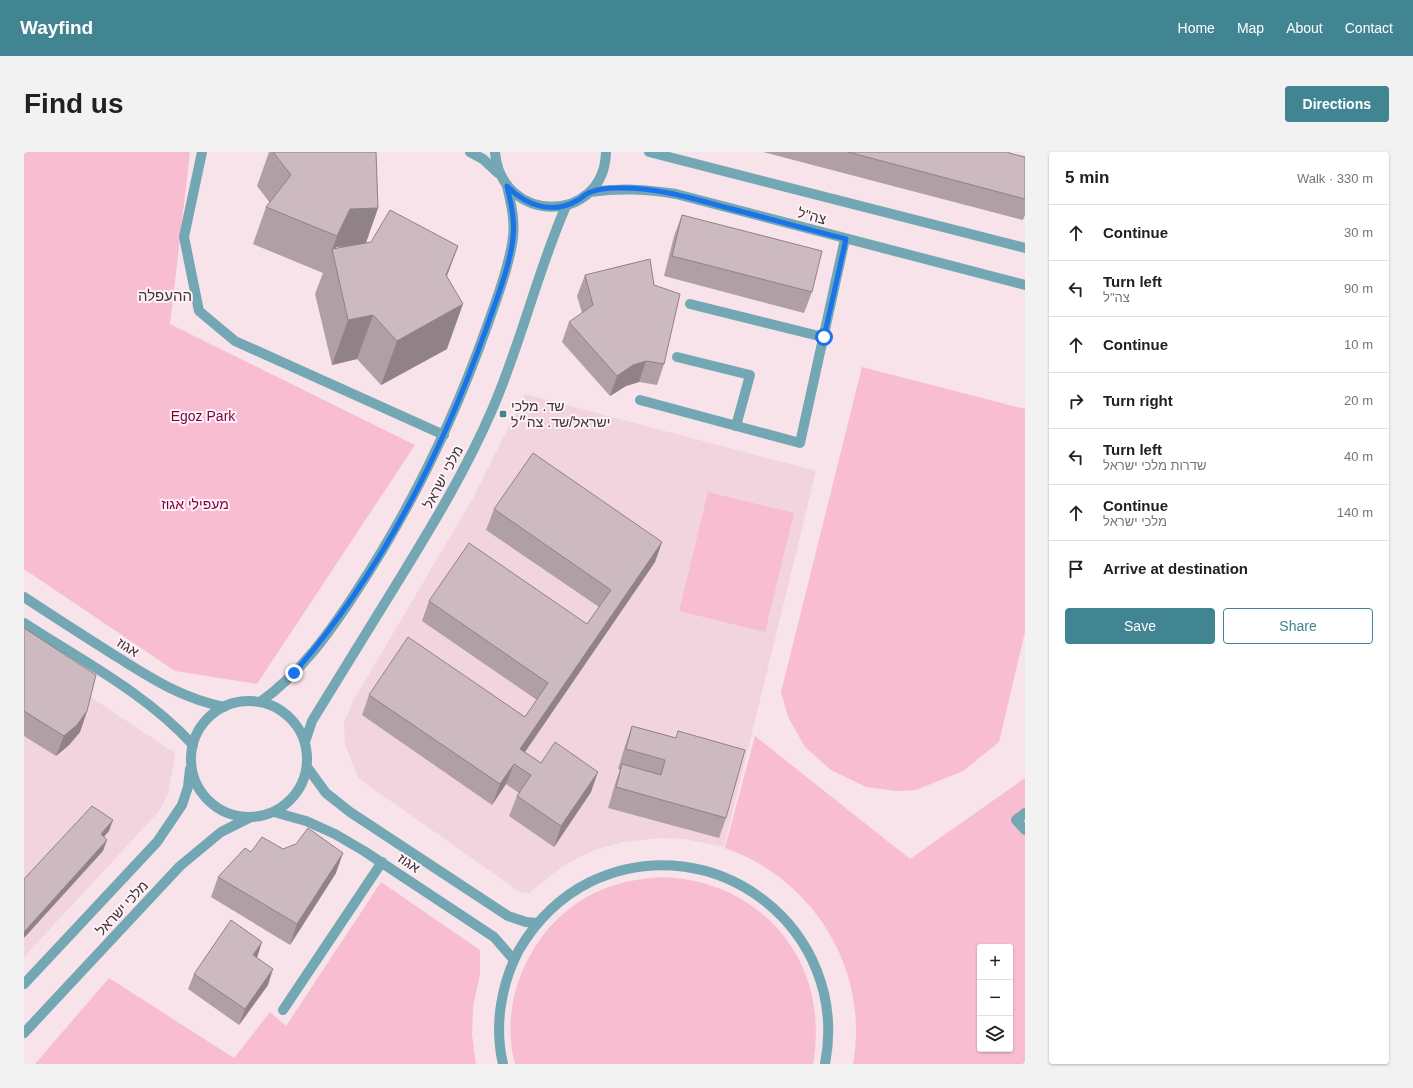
<!DOCTYPE html>
<html lang="en">
<head>
<meta charset="utf-8">
<style>
	:root { --surface:#fff; --page:#f2f2f2; --text:#202124; --muted:#757577; --line:#e0e0e0; --accent:#418593 }
	body { margin:0; font-family:Helvetica,Heebo,sans-serif; background:var(--page); color:var(--text) }
	.controls { position:absolute; right:12px; bottom:12px; display:grid; overflow:hidden; border-radius:4px; box-shadow:0 1px 3px #0004 }
	.controls button { width:36px; height:36px; display:grid; place-items:center; padding:0; border:0; border-bottom:1px solid var(--line); background:var(--surface); color:var(--text); font:20px sans-serif }
	.stop { position:absolute; width:12px; height:12px; margin:-9px; border:3px solid #1a73e8; border-radius:50%; background:#fff }
	.stop.end { background:#1a73e8; border-color:#fff; box-shadow:0 1px 4px #0008 }
	.list { margin:0; padding:0; list-style:none }
	h2 { display:flex; justify-content:space-between; align-items:center; height:52px; margin:0; padding:0 16px; font-size:17px }
	h2 small { font-size:13px; font-weight:400; color:var(--muted) }
	.list li { display:grid; grid-template-columns:26px 1fr auto; gap:12px; align-items:center; box-sizing:border-box; height:56px; padding:0 16px; border-top:1px solid var(--line) }
	.list b { display:block; font-size:15px; white-space:nowrap }
	.list p { margin:0; font-size:13px; white-space:nowrap; color:var(--muted) }
	.list em { font-size:13px; font-style:normal; color:var(--muted) }
	.actions { display:flex; gap:8px; padding:12px 16px }
	.actions a { flex:1; padding:9px 0; border:1px solid var(--accent); border-radius:4px; text-align:center; font-size:14px; color:var(--accent) }
	.actions .main { background:var(--accent); color:#fff }
	.icon { flex:none; width:22px; height:22px; fill:none; stroke:currentColor; stroke-width:2; stroke-linecap:round; stroke-linejoin:round }
	.map { position:relative; flex:none; width:1001px; height:912px; overflow:hidden; border-radius:4px }
	header { display:flex; align-items:center; gap:24px; box-sizing:border-box; height:56px; padding:0 20px; background:var(--accent); color:#fff }
	header strong { font-size:19px }
	nav { display:flex; gap:22px; margin-inline-start:auto; font-size:14px }
	.intro { display:flex; align-items:center; justify-content:space-between; box-sizing:border-box; height:96px; padding:0 24px }
	h1 { margin:0; font-size:28px }
	.button { padding:10px 18px; border-radius:4px; background:var(--accent); color:#fff; font-size:14px; font-weight:700 }
	main { display:flex; gap:24px; padding:0 24px }
	aside { flex:1; background:var(--surface); border-radius:4px; box-shadow:0 1px 3px #0004 }
	.map>svg:first-child { display:block }
</style>
</head>
<body>
<header>
<strong>Wayfind</strong>
<nav><a>Home</a><a>Map</a><a>About</a><a>Contact</a></nav>
</header>
<div class="intro"><h1>Find us</h1><a class="button">Directions</a></div>
<main>
<div class="map">
<svg width="1001" height="912" viewBox="0 0 1001 912">
	<rect width="100%" height="100%" fill="#f7e3e9"/>
	<g fill="#f1d4de">
		<polygon points="501,242 792,319 700,695 661,687 636,686 599,690 570,698 540,713 505,741 496,740 334,626 321,592 320,571 329,549 448,348"/>
		<polygon points="0,501 151,601 144,642 135,659 0,805"/>
	</g>
	<g fill="#f9bdd2" fill-rule="evenodd">
		<polygon points="0,0 166,0 146,172 391,293 233,532 151,519 0,417"/>
		<polygon points="838,215 1001,257 1001,480 975,590 939,619 892,638 872,639 842,635 807,618 781,595 764,565 757,540"/>
		<polygon points="684,340 770,361 741,480 655,459"/>
		<path d="M731 584 886 707 1001 626V912H829C846 818 790 727 701 696ZM956 795H986V897H956Z"/>
		<path d="M637 725C739 728 807 811 789 912H491C474 850 506 778 561 746 585 732 610 727 637 725Z"/>
		<polygon points="357,730 456,798 456,822 449,855 448,883 452,912 11,912 85,826 210,906 246,860 262,874"/>
	</g>
	<g fill="none" stroke-linecap="round" stroke-linejoin="round">
		<g stroke="#73a7b3" stroke-width="10">
			<polyline points="178,0 160,85 175,159 211,189 420,283"/>
			<polyline points="446,0 459,7 474,21"/>
			<path d="M471 0C477 73 580 73 582 0"/>
			<polyline points="625,0 1001,96"/>
			<path d="M566 40C597 36 621 37 652 42L1001 133"/>
			<polyline points="666,152 799,185"/>
			<polyline points="653,205 726,223 712,274"/>
			<polyline points="616,248 776,291 821,87"/>
			<path d="M0 445C30 465 60 484 90 503 129 527 155 545 200 555"/>
			<path d="M0 471C57 508 123 542 169 593"/>
			<circle cx="225" cy="607" r="58"/>
			<path d="M236 550C276 522 306 480 332 440 386 358 429 270 462 177 471 152 486 112 489 85 491 67 487 52 483 34"/>
			<path d="M281 590 288 569C318 521 348 472 378 423 411 369 443 316 468 258 497 192 513 120 542 54"/>
			<polyline points="283,615 302,641 326,660 484,764 502,770 513,771"/>
			<polyline points="250,660 282,669 311,682 340,699 470,785 490,808"/>
			<polyline points="1001,661 992,668 1001,678"/>
			<polyline points="0,832 133,690 158,653 164,635 166,617"/>
			<polyline points="259,858 358,710"/>
			<polyline points="0,881 156,714 197,680 227,665"/>
			<path d="M479 912C470 874 477 832 495 798 512 769 536 745 566 730 690 671 827 777 801 912"/>
		</g>
	</g>
	<g fill="#b09fa5" fill-rule="evenodd">
		<path d="M245 0H352L354 56 342 91 434 94 423 124V197L357 233 333 207 308 213 291 142 299 121 229 92 242 55 246 51 233 34ZM323 94 312 96V95Z"/>
		<polygon points="739,0 985,0 985,1 1001,5 1001,63 999,68"/>
		<polygon points="658,63 788,140 780,161 640,124 650,84"/>
		<polygon points="561,123 640,212 633,233 615,230 602,234 586,244 538,190 545,170 558,161 553,144"/>
		<polygon points="470,357 638,390 631,410 501,600 517,611 567,640 530,695 485,664 493,644 495,641 482,632 468,653 338,563 345,543 501,565 513,548 398,469 405,449 563,472 575,455 462,378"/>
		<polygon points="0,476 63,559 56,580 45,593 32,604 0,584"/>
		<polygon points="608,574 652,586 654,579 702,666 695,686 584,656 591,632 596,618 594,617 601,594"/>
		<polygon points="259,697 312,721 266,793 187,745 194,725 227,700"/>
		<polygon points="233,805 244,833 215,873 164,837 170,822"/>
	</g>
	<g fill="#908286">
		<polygon points="354,56 341,93 312,95 309,102 308,98 313,84 326,57"/>
		<polygon points="434,94 417,139 422,123"/>
		<polygon points="439,152 423,197 357,233 373,189"/>
		<polygon points="349,163 333,207 308,213 324,168"/>
		<polygon points="622,209 615,230 602,234 586,244 593,224 609,213"/>
		<polygon points="638,390 631,410 492,613 496,597"/>
		<polygon points="63,559 56,580 45,593 32,604 40,584"/>
		<polygon points="490,612 482,632 468,653 476,632"/>
		<polygon points="574,620 567,640 530,695 537,674"/>
		<polygon points="89,668 85,679 73,693 77,682"/>
		<polygon points="83,688 79,699 0,786 0,780"/>
		<polygon points="319,701 312,721 266,793 273,772"/>
		<polygon points="238,790 233,806 229,803"/>
		<polygon points="249,817 244,833 215,873 221,857"/>
	</g>
	<g fill="#cdb9c0" stroke="#908286">
		<polygon points="249,0 352,0 354,56 326,57 313,84 242,55 267,23"/>
		<polygon points="824,0 985,0 985,1 1001,5 1001,47"/>
		<polygon points="366,58 434,94 422,123 439,152 373,189 349,163 324,168 308,97 347,90"/>
		<polygon points="658,63 798,99 788,140 648,104"/>
		<polygon points="626,107 630,133 656,142 640,212 622,209 609,213 593,224 545,170 569,153 561,123"/>
		<polygon points="509,301 638,390 496,597 517,611 531,590 574,620 537,674 493,644 507,623 490,612 476,632 345,543 384,485 501,565 524,531 405,449 445,391 563,472 587,438 470,357"/>
		<polygon points="0,476 72,523 63,559 53,573 40,584 0,559"/>
		<polygon points="608,574 652,586 654,579 721,598 702,666 592,635 598,612 637,623 641,608 602,597"/>
		<polygon points="68,654 89,668 77,682 83,688 0,780 0,727"/>
		<polygon points="284,676 319,701 273,772 194,725 221,696 227,700 238,685 259,697 272,692"/>
		<polygon points="207,768 238,790 229,803 249,817 221,857 170,822"/>
	</g>
	<g fill="none" stroke-linecap="round" stroke-linejoin="round">
		<path stroke="#1a73e8" stroke-width="5" d="M270 521C356 422 417 303 461 180 470 154 487 112 489 85 491 67 487 52 483 34 502 54 529 63 554 48 558 46 562 41 567 40 574 37 586 36 594 36 631 35 668 46 704 56 743 66 782 77 822 87L800 185"/>
	</g>
	<rect fill="#418593" stroke="#fff2f6" stroke-width="1.5" x="475" y="258" width="8" height="8" rx="2"/>
	<g text-anchor="middle" dominant-baseline="central" stroke-width="4" stroke-linejoin="round" paint-order="stroke">
		<g font-size="14" fill="#3c3437" stroke="#fff2f6">
			<text transform="translate(788 64) rotate(15)">צה"ל</text>
			<text transform="translate(419 325) rotate(-62)">מלכי ישראל</text>
			<text transform="translate(104 495) rotate(32)">אגוז</text>
			<text transform="translate(385 711) rotate(34)">אגוז</text>
			<text transform="translate(98 756) rotate(-47)">מלכי ישראל</text>
		</g>
		<g font-size="14" fill="#3c3437" stroke="#fff2f6" text-anchor="start">
			<text x="487" y="254">שד. מלכי<tspan x="487" dy="16">ישראל/שד. צה״ל</tspan></text>
		</g>
		<g font-size="14" fill="#7b0045" stroke="#fff2f6">
			<text x="179" y="264">Egoz Park</text>
			<text x="171" y="352">מעפילי אגוז</text>
		</g>
		<g font-size="15" fill="#3c3437" stroke="#fff2f6">
			<text x="141" y="143">ההעפלה</text>
		</g>
	</g>
</svg>
<div class="controls">
<button>+</button>
<button>−</button>
<button><svg class="icon" aria-label="layers" viewBox="0 0 24 24"><path d="M12 4l9 5-9 5-9-5zM3 14l9 5 9-5"/></svg></button>
</div>
<div class="stop" style="left:800px;top:185px"></div>
<div class="stop end" style="left:270px;top:521px"></div>
</div>
<aside>
<h2>5 min<small>Walk · 330 m</small></h2>
<ul class="list">
<li><svg class="icon" aria-label="ahead" viewBox="0 0 24 24"><path d="M12 20V5M6 11l6-6 6 6"/></svg><div><b>Continue</b></div><em>30 m</em></li>
<li><svg class="icon" aria-label="left" viewBox="0 0 24 24"><path d="M17 20v-9H6M10 6l-5 5 5 5"/></svg><div><b>Turn left</b><p>צה&quot;ל</p></div><em>90 m</em></li>
<li><svg class="icon" aria-label="ahead" viewBox="0 0 24 24"><path d="M12 20V5M6 11l6-6 6 6"/></svg><div><b>Continue</b></div><em>10 m</em></li>
<li><svg class="icon" aria-label="right" viewBox="0 0 24 24"><path d="M7 20v-9h11M14 6l5 5-5 5"/></svg><div><b>Turn right</b></div><em>20 m</em></li>
<li><svg class="icon" aria-label="left" viewBox="0 0 24 24"><path d="M17 20v-9H6M10 6l-5 5 5 5"/></svg><div><b>Turn left</b><p>שדרות מלכי ישראל</p></div><em>40 m</em></li>
<li><svg class="icon" aria-label="ahead" viewBox="0 0 24 24"><path d="M12 20V5M6 11l6-6 6 6"/></svg><div><b>Continue</b><p>מלכי ישראל</p></div><em>140 m</em></li>
<li><svg class="icon" aria-label="arrive" viewBox="0 0 24 24"><path d="M6 21V4h12l-3 4 3 4H6"/></svg><div><b>Arrive at destination</b></div></li>
</ul>
<div class="actions"><a class="main">Save</a><a>Share</a></div>
</aside>
</main>
</body>
</html>
